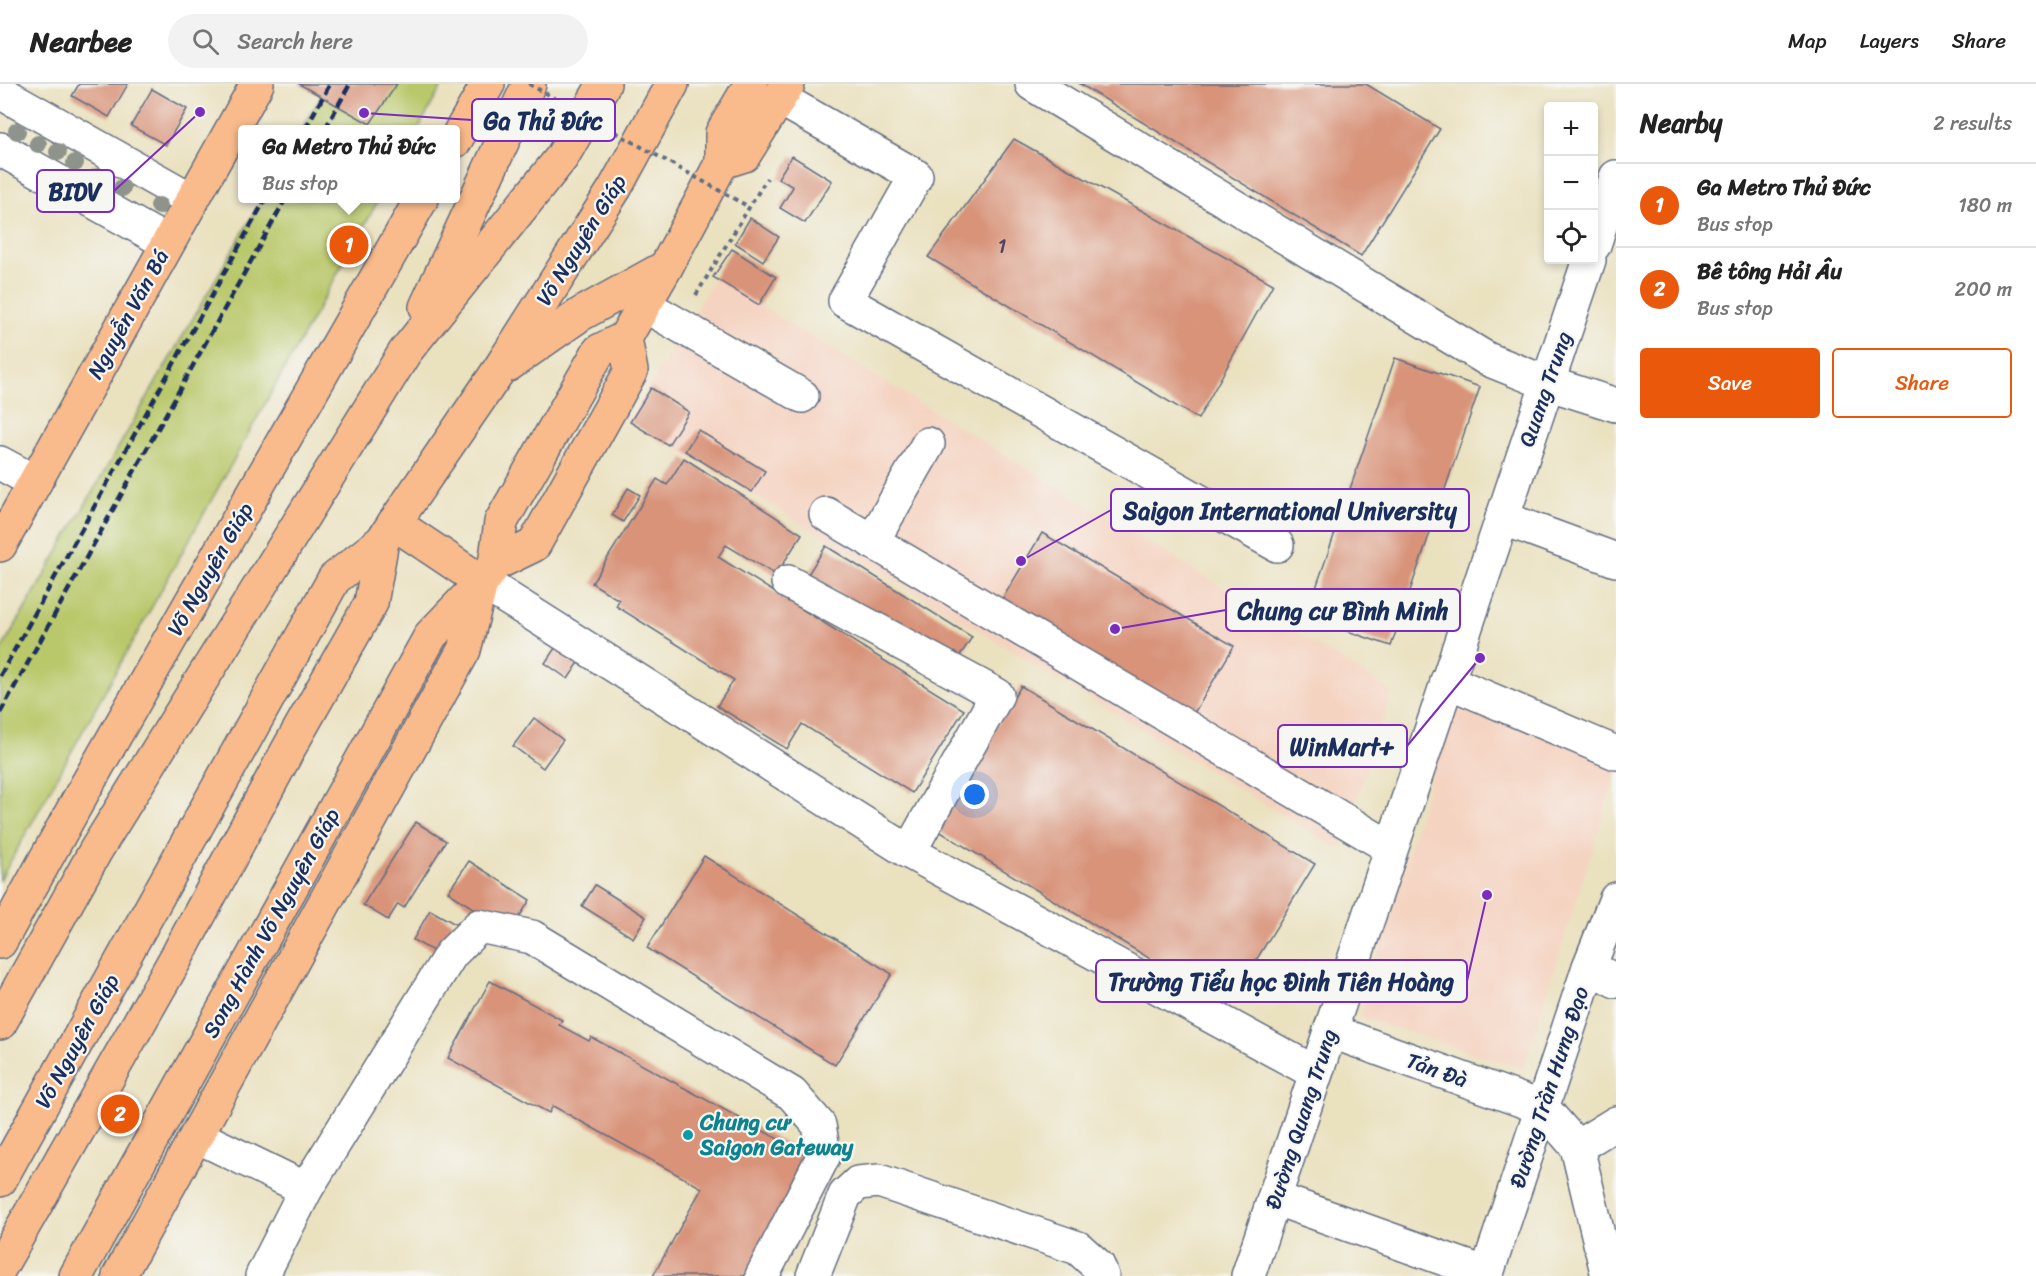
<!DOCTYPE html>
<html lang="en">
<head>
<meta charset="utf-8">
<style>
	:root { --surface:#fff; --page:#f2f2f2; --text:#222; --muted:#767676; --line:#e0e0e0; --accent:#ea580c }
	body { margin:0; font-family:Sriracha,sans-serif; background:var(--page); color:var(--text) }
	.controls { position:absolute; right:18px; top:18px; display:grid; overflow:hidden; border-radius:6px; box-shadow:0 3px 9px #0003 }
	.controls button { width:54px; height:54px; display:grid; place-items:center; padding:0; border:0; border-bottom:2px solid var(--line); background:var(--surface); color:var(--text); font:30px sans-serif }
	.you { position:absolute; left:975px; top:711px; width:21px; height:21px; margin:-15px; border:4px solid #fff; border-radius:50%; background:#1a73e8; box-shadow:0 0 0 9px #1a73e833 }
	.badge { display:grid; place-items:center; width:39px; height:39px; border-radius:50%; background:var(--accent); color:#fff; font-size:20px; font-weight:700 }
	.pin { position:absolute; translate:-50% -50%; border:3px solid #fff; box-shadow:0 2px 6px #0006 }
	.popup { position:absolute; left:238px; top:41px; width:222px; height:78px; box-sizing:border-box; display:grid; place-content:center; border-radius:6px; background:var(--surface); filter:drop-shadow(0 2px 4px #0005); font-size:20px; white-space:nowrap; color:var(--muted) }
	.popup b { font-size:22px; color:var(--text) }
	.popup::after { content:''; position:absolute; left:50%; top:100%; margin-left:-12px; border:12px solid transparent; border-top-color:var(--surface) }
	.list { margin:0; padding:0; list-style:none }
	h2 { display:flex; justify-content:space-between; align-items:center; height:78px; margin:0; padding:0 24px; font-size:26px }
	h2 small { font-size:20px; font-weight:400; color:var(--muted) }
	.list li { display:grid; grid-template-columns:39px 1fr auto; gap:18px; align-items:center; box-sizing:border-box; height:84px; padding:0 24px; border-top:2px solid var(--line) }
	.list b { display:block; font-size:22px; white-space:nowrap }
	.list p { margin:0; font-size:20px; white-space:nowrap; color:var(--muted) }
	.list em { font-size:20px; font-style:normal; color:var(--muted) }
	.actions { display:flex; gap:12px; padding:18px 24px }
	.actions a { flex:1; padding:14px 0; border:2px solid var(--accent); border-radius:6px; text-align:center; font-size:21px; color:var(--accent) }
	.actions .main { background:var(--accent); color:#fff }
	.icon { flex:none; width:33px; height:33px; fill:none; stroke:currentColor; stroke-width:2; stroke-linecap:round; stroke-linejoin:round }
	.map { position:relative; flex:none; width:1616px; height:1192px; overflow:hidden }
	header { display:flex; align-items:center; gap:36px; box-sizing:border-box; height:84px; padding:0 30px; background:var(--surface); border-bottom:2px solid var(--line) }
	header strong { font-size:28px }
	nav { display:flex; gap:33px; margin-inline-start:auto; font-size:21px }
	.search { width:420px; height:54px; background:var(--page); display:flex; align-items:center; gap:15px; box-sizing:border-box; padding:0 21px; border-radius:33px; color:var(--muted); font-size:22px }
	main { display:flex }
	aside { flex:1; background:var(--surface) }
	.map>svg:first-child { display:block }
</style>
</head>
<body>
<header>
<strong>Nearbee</strong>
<div class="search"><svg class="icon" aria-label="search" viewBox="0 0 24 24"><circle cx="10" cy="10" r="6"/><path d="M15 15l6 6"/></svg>Search here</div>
<nav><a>Map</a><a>Layers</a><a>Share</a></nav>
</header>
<main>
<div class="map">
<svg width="1616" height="1192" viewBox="0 0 1616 1192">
	<rect width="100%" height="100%" fill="#f6f6f2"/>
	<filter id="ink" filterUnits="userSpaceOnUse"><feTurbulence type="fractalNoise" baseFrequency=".0167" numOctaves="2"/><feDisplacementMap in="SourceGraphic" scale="12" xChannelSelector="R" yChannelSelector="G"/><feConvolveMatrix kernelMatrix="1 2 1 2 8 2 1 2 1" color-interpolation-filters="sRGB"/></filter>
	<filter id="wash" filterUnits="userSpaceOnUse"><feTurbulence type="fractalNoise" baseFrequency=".008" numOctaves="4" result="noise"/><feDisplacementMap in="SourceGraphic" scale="24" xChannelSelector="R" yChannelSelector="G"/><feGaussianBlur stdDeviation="1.35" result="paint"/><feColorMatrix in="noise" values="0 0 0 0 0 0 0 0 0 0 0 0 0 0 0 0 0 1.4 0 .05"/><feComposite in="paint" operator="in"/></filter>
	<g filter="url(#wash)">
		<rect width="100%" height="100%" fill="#eae1bf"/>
		<g fill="#f5d3c1">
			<polygon points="715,194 1392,607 1340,766 629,335"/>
			<polygon points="1454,614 1616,682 1616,690 1523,985 1360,933"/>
		</g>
		<g fill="#b9c86a" stroke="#6a7c64" stroke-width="1.5">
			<polygon points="328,0 443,0 418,45 302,45"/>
			<polygon points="262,115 379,115 0,796 0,568"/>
		</g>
		<g id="blocks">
			<g fill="#d89379">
				<polygon points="79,0 128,0 109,33 72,12"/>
				<polygon points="299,0 397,0 370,40"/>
				<polygon points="1080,0 1366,0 1440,45 1361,172"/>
				<polygon points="152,5 187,25 166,61 131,42"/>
				<polygon points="1014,55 1273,200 1198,335 928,173"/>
				<polygon points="792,72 832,97 805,139 780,124 793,103 778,94"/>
				<polygon points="750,134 779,153 763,177 735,159"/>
				<polygon points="732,165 776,193 759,221 713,193"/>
				<polygon points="1395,274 1480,303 1391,562 1306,533"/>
				<polygon points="651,304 689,328 668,361 630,338"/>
				<polygon points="698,346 765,387 752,408 685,367"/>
				<polygon points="684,374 802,450 776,491 726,461 718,473 964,626 912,709 802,640 787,665 717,622 734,596 616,522 619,516 592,499 657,395 667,401"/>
				<polygon points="628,404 640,411 623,438 612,431"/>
				<polygon points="1042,449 1234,562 1187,641 995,527"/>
				<polygon points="826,462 972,553 954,581 808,490"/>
				<polygon points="563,552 586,568 568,595 545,579"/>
				<polygon points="1021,602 1315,780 1228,922 934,744"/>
				<polygon points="534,634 563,656 543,684 513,662"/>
				<polygon points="416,738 446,757 404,824 398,820 388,836 363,821"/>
				<polygon points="704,772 892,890 835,981 647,864"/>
				<polygon points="469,777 530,816 510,848 448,808"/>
				<polygon points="595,801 646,833 633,854 582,822"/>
				<polygon points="430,826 459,842 442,872 413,856"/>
				<polygon points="490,897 562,936 559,941 589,957 591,953 811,1073 745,1192 653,1192 702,1104 553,1022 549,1029 448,974"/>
			</g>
		</g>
	</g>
	<g filter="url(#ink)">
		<use href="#blocks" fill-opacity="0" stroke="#636d80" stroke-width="1.5"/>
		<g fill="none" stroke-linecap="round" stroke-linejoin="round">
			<defs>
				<g id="minor">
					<polyline points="1032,0 1487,275 1547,299 1616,321"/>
					<polyline points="0,8 192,116"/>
					<polyline points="779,14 916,92 845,217 1277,461"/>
					<polyline points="0,65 168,159"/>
					<polyline points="1594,161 1616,93"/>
					<polyline points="644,221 802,312"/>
					<polyline points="0,379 35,398"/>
					<polyline points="826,430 1391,764"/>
					<polyline points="1502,434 1616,476"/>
					<polyline points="872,458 928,360"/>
					<polyline points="482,498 909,768 1316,989"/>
					<polyline points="788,498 997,611 909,768"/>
					<polyline points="1447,597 1616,669"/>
					<polyline points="1589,883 1616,897"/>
					<polyline points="1330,947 1543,1024 1577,1063 1608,1192"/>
					<polyline points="197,1052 306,1105"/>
					<polyline points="1577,1063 1616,1039"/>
					<polyline points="1274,1114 1487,1190"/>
					<polyline points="262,1192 306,1105 451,870 479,842 532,853 792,1010 819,1041 824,1071 762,1192"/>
					<polyline points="813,1192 845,1111 858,1099 879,1097 1078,1164 1098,1182 1102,1192"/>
					<polyline points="1248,1192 1589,176"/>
					<polyline points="1486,1192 1589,883 1616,815"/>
				</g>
				<g id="major">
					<polyline points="722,78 744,71 788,0"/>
					<polyline points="0,461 257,0"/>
					<polyline points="495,480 501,438 599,267 625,254 666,183 722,78 722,49 751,0"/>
					<polyline points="76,1192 431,551 482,498 495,480 534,461 631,287 625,254"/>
					<polyline points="119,1192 464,566 481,500"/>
				</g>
				<g id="highway">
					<polyline points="455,57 488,0"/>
					<polyline points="426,223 529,0"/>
					<polyline points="508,281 581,230 666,183"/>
					<polyline points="394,439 482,498"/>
					<polyline points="0,858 85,704 422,114"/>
					<polyline points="0,939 96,766 405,268 562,73 604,0"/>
					<polyline points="0,1096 334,495 382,457 497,289 615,104 672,0"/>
					<polyline points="0,1183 176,874 289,664 371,519 382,457"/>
				</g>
			</defs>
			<use href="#minor" stroke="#636d80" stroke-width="36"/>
			<use href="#major" stroke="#636d80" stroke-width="36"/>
			<use href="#highway" stroke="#636d80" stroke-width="36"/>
			<polyline stroke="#636d80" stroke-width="4" stroke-dasharray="4.5 4.5" stroke-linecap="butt" points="696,211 767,94"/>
			<use href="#minor" stroke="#fff" stroke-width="33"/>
			<use href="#major" stroke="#fabb8c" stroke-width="33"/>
			<use href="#highway" stroke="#fabb8c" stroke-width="33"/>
			<g stroke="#1b2f5e" stroke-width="4.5" stroke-dasharray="9 4.5" stroke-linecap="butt">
				<polyline points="305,45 330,0"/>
				<polyline points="325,45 350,0"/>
				<polyline points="0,592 266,114"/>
				<polyline points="0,629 286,114"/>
			</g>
			<polyline stroke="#636d80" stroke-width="4" stroke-dasharray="4.5 4.5" stroke-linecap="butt" points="529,0 749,123"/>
		</g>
		<g fill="#8e948b">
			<circle cx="17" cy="47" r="9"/>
			<circle cx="38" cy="60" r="9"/>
			<circle cx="58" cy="68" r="9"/>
			<circle cx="75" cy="79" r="9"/>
			<circle cx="97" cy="93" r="9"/>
			<circle cx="122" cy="104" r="9"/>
			<circle cx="159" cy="122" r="9"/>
		</g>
	</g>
	<circle fill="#0f9aa8" stroke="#f6f6f2" stroke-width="2" cx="688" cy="1051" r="6"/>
	<g text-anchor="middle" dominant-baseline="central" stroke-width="4.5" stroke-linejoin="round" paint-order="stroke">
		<g font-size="20" fill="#4a4865">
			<text x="1002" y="162">1</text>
		</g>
		<g font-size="22" fill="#1b2f5e" stroke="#f6f6f2">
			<text transform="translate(581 156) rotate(-58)">Võ Nguyên Giáp</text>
			<text transform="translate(128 230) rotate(-61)">Nguyễn Văn Bá</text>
			<text transform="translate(1545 305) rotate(-71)">Quang Trung</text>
			<text transform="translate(210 485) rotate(-60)">Võ Nguyên Giáp</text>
			<text transform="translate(271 839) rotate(-61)">Song Hành Võ Nguyên Giáp</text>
			<text transform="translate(77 957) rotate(-61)">Võ Nguyên Giáp</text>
			<text transform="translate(1437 986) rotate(20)">Tản Đà</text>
			<text transform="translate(1549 1003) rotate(-72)">Đường Trần Hưng Đạo</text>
			<text transform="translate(1301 1035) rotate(-72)">Đường Quang Trung</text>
		</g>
		<g font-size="22" font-weight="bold" fill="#0d838f" stroke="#f6f6f2" text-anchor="start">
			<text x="700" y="1038">Chung cư<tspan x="700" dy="25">Saigon Gateway</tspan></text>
		</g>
	</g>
	<path fill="none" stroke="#7b2cbf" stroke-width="2" d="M364 29L472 36M200 28L114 107M1021 477L1111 426M1115 545L1226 526M1480 574L1407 662M1487 811L1467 897"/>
	<g fill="#7b2cbf" stroke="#f6f6f2" stroke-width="2">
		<circle cx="364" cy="29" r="6"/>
		<circle cx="200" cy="28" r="6"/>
		<circle cx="1021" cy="477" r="6"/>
		<circle cx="1115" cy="545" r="6"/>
		<circle cx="1480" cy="574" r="6"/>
		<circle cx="1487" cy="811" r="6"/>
	</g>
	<g fill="#f6f6f2" stroke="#7b2cbf" stroke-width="2">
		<rect x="472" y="15" width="143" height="42" rx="6"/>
		<rect x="37" y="86" width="77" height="42" rx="6"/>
		<rect x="1111" y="405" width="358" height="42" rx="6"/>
		<rect x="1226" y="505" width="234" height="42" rx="6"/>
		<rect x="1278" y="641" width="129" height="42" rx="6"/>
		<rect x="1096" y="876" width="371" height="42" rx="6"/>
	</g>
	<g font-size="24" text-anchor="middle" font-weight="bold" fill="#1b2f5e">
		<text x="543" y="45">Ga Thủ Đức</text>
		<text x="75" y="116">BIDV</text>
		<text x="1290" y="435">Saigon International University</text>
		<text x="1343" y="535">Chung cư Bình Minh</text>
		<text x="1342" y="671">WinMart+</text>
		<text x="1281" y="906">Trường Tiểu học Đinh Tiên Hoàng</text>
	</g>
</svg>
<div class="controls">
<button>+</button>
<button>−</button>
<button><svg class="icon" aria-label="locate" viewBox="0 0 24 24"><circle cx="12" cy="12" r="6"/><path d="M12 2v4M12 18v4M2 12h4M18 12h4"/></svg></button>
</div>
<div class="you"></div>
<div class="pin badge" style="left:349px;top:161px">1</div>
<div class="popup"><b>Ga Metro Thủ Đức</b>Bus stop</div>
<div class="pin badge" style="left:120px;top:1030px">2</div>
</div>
<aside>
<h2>Nearby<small>2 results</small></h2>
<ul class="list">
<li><span class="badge">1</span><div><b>Ga Metro Thủ Đức</b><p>Bus stop</p></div><em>180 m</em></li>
<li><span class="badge">2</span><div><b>Bê tông Hải Âu</b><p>Bus stop</p></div><em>200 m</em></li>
</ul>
<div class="actions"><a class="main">Save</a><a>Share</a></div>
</aside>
</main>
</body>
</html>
